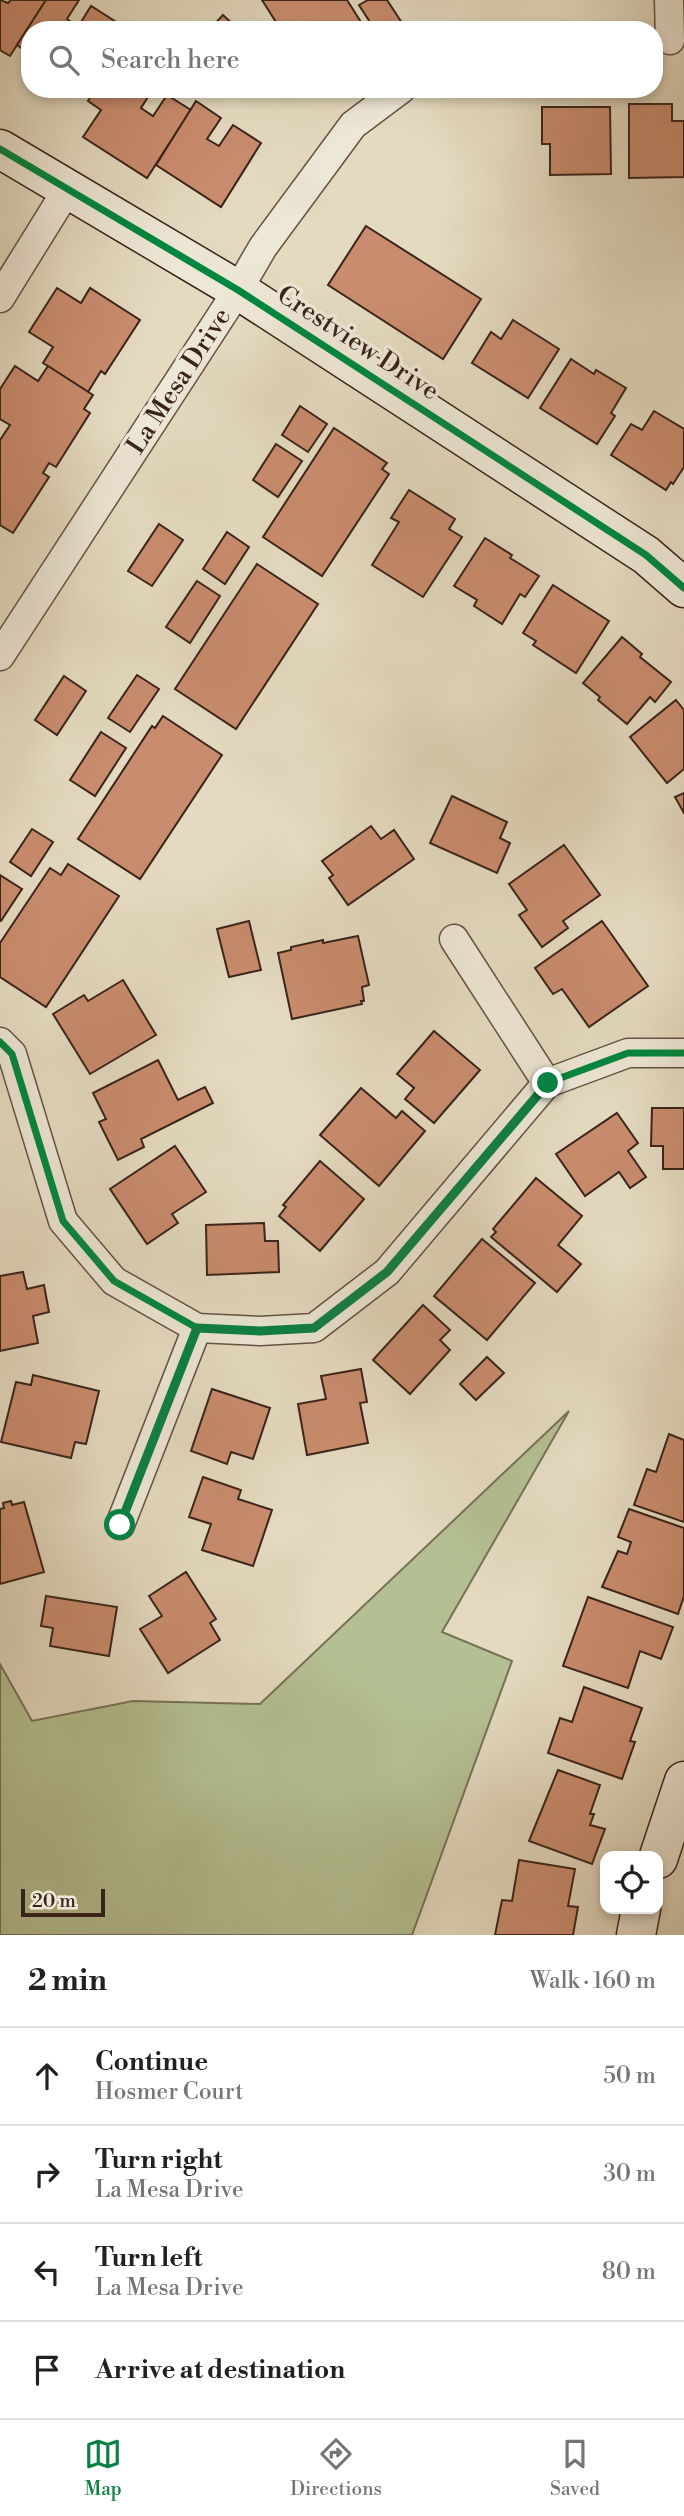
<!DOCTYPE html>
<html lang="en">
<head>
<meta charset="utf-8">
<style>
	:root { --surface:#fff; --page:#f6f6f6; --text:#202124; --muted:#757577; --line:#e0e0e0; --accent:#0b8043 }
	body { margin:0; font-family:"Libre Bodoni",serif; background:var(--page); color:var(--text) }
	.controls { position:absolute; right:21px; bottom:21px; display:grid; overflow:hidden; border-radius:14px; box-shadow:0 4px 10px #0003 }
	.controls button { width:63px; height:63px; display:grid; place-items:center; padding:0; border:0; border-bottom:2px solid var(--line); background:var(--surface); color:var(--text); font:35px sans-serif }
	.scale { position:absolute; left:21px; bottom:18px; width:84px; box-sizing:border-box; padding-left:7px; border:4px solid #3a241a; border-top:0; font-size:19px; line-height:24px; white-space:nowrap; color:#3a241a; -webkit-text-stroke:5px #ede7d6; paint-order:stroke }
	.stop { position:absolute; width:21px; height:21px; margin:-16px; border:5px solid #0b8043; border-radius:50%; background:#fff }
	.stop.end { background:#0b8043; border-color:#fff; box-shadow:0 2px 7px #0008 }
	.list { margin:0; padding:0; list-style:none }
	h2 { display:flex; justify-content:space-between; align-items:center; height:91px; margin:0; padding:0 28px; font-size:30px }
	h2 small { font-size:23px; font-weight:400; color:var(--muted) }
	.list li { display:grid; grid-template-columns:46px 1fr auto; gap:21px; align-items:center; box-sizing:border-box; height:98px; padding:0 28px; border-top:2px solid var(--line) }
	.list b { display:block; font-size:26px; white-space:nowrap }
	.list p { margin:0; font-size:23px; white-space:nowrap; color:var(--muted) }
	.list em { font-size:23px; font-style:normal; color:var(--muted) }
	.icon { flex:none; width:38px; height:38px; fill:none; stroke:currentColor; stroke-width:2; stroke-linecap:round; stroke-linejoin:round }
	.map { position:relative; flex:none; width:684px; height:1935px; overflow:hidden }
	.search { position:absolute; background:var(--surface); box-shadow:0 4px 10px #0003; left:21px; right:21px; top:21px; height:77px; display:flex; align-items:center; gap:18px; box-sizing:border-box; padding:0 24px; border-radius:28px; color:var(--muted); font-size:26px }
	.sheet { height:483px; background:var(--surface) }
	nav { display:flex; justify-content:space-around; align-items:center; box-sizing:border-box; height:98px; border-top:2px solid var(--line); background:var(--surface); font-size:19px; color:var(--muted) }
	nav a { display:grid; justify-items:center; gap:4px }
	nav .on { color:var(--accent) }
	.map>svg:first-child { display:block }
</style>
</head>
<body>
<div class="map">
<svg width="684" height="1935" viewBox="0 0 684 1935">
	<rect width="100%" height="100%" fill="#e4dac0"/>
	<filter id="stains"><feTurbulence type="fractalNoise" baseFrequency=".00286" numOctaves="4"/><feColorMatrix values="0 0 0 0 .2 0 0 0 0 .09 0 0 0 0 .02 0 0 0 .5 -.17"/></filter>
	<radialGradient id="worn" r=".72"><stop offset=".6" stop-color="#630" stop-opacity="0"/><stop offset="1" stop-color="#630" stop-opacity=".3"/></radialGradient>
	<polygon fill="#b4c093" stroke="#777256" stroke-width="2" points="569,1411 442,1632 512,1661 412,1935 0,1935 0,1664 32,1721 133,1701 260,1704"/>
	<g fill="#c98c6e" stroke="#3a241a" stroke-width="2">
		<polygon points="0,0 8,3 11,0 46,0 10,56 0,50"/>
		<polygon points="46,0 79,0 67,19 78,27 91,6 121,25 118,30 30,30 30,54 17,45"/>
		<polygon points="262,0 347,0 366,30 281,30"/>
		<polygon points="368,0 387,0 404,26 398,30 375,30 359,5"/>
		<polygon points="223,15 239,30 209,30"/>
		<polygon points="96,89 153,89 141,108 153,116 167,95 191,110 147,178 83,137 101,110 88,101"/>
		<polygon points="196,101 221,118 207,139 219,146 233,125 261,143 221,207 156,165"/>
		<polygon points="629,104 672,104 672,121 684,121 684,177 629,178"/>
		<polygon points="542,107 610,107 611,174 550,175 550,144 542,144"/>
		<polygon points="366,226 481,299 443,359 328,285"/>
		<polygon points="57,288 81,303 90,288 140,320 105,374 101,371 88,392 43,363 53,347 29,332"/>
		<polygon points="513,320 559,349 528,398 472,363 491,332 501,339"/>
		<polygon points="571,359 594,374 596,370 626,388 611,413 615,416 597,444 540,408"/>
		<polygon points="15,366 38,381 48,366 93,395 84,409 90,413 56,467 49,463 43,473 49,477 13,533 0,525 0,440 10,425 0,419 0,389"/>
		<polygon points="300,406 327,424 308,452 282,435"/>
		<polygon points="654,411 684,429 684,467 673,484 671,482 666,490 611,455 631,424 642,430"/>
		<polygon points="334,428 387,463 382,469 389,474 322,576 263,537"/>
		<polygon points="276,444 302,461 278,497 253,480"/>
		<polygon points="409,490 455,519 449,529 462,537 423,597 372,565 399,522 391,518"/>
		<polygon points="159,524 183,540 152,586 128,571"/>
		<polygon points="227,532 249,547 225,584 203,569"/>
		<polygon points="485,538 512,555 510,558 539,576 525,597 520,594 502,624 474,606 477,600 454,586"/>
		<polygon points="257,564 318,604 236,729 175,689"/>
		<polygon points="197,581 220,596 190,643 166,627"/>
		<polygon points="553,585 609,621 576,673 533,645 536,641 523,633"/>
		<polygon points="622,637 642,654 640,657 671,682 655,702 650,697 627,724 598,700 600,697 583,683"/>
		<polygon points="137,675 159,689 130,732 108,718"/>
		<polygon points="64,676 86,691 57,735 35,720"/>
		<polygon points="676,700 684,710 684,769 667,783 630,737"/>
		<polygon points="163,716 222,755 140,879 78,839 152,726 155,728"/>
		<polygon points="101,732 126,748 95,796 70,780"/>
		<polygon points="684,793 684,813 675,797"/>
		<polygon points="452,796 507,822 500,838 510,843 497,873 430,843"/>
		<polygon points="371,826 381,839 394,830 414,859 348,905 329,878 333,875 322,861"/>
		<polygon points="32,829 53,842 31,876 10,862"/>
		<polygon points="564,845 600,895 563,921 568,928 542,947 519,915 527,910 509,884"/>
		<polygon points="68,864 119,896 46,1007 0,977 0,943 50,868 61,875"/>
		<polygon points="0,875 22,889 1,921 0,920"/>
		<polygon points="249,921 261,970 229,977 217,929"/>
		<polygon points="602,921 648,986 589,1027 562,989 553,994 535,968"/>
		<polygon points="358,936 369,985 362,987 364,1001 361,1001 362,1004 292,1019 278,953 291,950 291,947 323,940 323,943"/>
		<polygon points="123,980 156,1035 90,1074 53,1014 84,995 88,1001"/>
		<polygon points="434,1031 480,1070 434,1123 405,1099 414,1088 397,1074"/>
		<polygon points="158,1060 178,1100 205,1087 213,1103 141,1139 144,1147 118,1160 99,1122 106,1119 93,1093"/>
		<polygon points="361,1088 396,1118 402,1111 425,1131 379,1186 320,1135"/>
		<polygon points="652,1108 684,1108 684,1169 663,1169 663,1146 651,1146"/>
		<polygon points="617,1113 638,1143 628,1151 646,1177 630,1188 619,1172 585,1196 556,1154"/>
		<polygon points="175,1146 206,1192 172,1214 178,1223 147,1244 110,1189"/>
		<polygon points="320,1161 364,1199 320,1251 279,1216 286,1207 283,1205"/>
		<polygon points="536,1178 582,1216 558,1245 581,1264 557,1292 491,1237 496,1232 493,1229"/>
		<polygon points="264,1223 265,1241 278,1241 279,1272 207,1275 206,1225"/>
		<polygon points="482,1239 535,1283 487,1340 434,1296"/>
		<polygon points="23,1272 27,1289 44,1285 49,1312 33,1316 38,1343 0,1351 0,1276"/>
		<polygon points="423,1305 450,1330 440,1340 450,1350 410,1394 373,1360"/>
		<polygon points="487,1357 504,1373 476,1400 460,1384"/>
		<polygon points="361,1369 367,1402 360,1403 368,1443 307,1455 298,1404 326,1399 321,1376"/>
		<polygon points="33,1375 99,1391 86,1444 75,1442 71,1458 1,1442 16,1382 31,1385"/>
		<polygon points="212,1389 270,1408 253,1459 231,1452 227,1464 191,1451"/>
		<polygon points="669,1434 684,1440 684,1522 634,1505 647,1469 656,1472"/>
		<polygon points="203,1477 241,1490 238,1499 272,1510 253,1566 202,1550 211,1524 189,1517"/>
		<polygon points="11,1501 12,1505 24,1502 44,1572 0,1584 0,1509 4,1508 3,1503"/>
		<polygon points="629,1509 684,1528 684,1596 678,1614 602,1587 618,1551 627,1554 631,1542 618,1537"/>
		<polygon points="186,1572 216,1619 210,1623 220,1640 168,1673 140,1629 162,1616 149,1596"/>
		<polygon points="46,1596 117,1607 109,1656 50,1646 53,1628 41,1626"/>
		<polygon points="588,1597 673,1627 661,1659 640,1651 628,1688 563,1666"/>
		<polygon points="584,1687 642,1708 630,1741 635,1742 622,1779 548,1753 560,1718 572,1722"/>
		<polygon points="558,1770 600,1785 590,1814 594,1814 590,1825 605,1829 592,1864 529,1841"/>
		<polygon points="519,1860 575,1869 568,1906 578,1907 573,1935 495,1935 502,1900 512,1901"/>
	</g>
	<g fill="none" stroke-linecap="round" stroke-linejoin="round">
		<defs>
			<g id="street">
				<polyline points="669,0 670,40"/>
				<polyline points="0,298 67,190"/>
				<polyline points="0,656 238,290 263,247 353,125 401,89"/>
				<polyline points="454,939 547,1083"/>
				<polyline points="0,1042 12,1054 63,1221 114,1281 197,1328 260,1331 314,1328 387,1272 547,1083 628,1053 684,1053"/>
				<polyline points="120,1525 197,1328"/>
			</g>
			<g id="secondary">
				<polyline points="0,149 238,290 646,555 684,588"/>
				<polyline points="658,1859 684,1781"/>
				<polyline points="636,1935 641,1909"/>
			</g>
		</defs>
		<use href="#street" stroke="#645244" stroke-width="31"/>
		<use href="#secondary" stroke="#3a241a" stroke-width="41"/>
		<use href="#street" stroke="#ede7d6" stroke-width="28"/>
		<use href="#secondary" stroke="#ede7d6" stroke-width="38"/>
		<defs>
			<g id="cycleway">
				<polyline points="0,149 238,290 646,555 684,588"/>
				<polyline points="0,1042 12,1054 63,1221 114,1281 197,1328 260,1331 314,1328 387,1272 547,1083 628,1053 684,1053"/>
			</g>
		</defs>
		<use href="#cycleway" stroke="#ede7d6" stroke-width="11"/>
		<use href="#cycleway" stroke="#00873e" stroke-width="7"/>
	</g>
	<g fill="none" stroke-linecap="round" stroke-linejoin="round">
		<polyline stroke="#0b8043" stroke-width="9" points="120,1525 197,1328 260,1331 314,1328 387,1272 548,1083"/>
	</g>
	<g text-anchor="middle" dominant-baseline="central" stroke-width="7" stroke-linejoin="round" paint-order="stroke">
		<g font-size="26" fill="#3a241a" stroke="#ede7d6">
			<text transform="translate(358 343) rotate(33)">Crestview Drive</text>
			<text transform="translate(179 381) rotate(-57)">La Mesa Drive</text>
		</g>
	</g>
	<rect width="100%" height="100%" filter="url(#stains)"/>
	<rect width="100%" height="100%" fill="url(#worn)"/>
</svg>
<div class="controls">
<button><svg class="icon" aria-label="locate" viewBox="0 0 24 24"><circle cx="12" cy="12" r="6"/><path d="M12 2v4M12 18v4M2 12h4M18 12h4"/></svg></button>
</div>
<div class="scale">20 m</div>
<div class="stop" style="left:120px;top:1525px"></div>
<div class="stop end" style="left:548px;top:1083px"></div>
<div class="search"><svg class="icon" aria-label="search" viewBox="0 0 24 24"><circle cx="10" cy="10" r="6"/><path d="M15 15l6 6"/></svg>Search here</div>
</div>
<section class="sheet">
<h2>2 min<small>Walk · 160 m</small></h2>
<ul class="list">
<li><svg class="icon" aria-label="ahead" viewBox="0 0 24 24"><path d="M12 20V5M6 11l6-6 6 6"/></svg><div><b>Continue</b><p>Hosmer Court</p></div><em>50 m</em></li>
<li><svg class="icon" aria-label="right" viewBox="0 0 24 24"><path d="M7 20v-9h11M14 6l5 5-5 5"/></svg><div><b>Turn right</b><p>La Mesa Drive</p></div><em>30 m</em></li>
<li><svg class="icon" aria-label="left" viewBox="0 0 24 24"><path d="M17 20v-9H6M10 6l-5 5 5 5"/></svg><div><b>Turn left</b><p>La Mesa Drive</p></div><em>80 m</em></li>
<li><svg class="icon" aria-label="arrive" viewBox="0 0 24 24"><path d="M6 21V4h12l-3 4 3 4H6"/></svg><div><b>Arrive at destination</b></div></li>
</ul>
</section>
<nav>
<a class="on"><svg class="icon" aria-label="map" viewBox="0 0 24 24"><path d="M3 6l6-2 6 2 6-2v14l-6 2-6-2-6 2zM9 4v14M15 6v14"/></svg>Map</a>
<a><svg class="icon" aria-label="directions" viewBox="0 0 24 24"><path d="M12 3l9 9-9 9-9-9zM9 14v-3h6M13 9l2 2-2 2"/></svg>Directions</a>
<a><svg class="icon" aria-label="saved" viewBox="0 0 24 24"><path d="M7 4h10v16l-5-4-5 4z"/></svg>Saved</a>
</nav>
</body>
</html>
